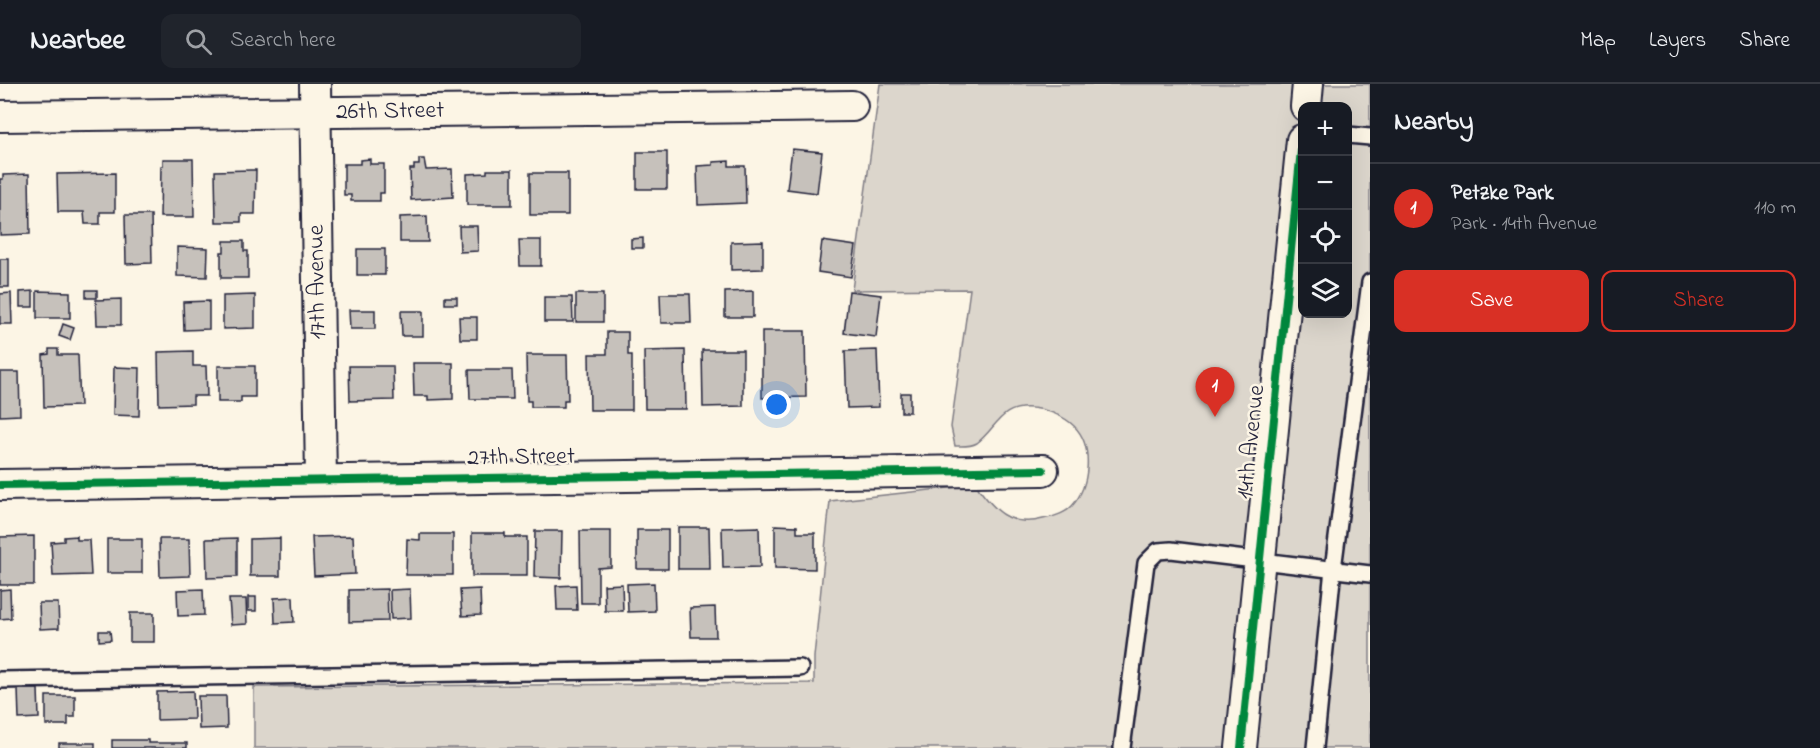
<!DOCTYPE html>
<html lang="en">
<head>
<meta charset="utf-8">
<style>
	:root { --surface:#171b24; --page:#20242c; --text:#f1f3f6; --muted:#9ea1a6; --line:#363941; --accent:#d93025 }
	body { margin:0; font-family:"Indie Flower",sans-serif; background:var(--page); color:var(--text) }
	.controls { position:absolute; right:18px; top:18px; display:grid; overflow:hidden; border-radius:12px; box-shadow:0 6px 24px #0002 }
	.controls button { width:54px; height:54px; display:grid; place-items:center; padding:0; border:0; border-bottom:2px solid var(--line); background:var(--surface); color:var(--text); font:30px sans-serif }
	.you { position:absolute; left:777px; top:321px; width:21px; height:21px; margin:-15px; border:4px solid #fff; border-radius:50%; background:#1a73e8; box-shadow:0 0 0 9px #1a73e833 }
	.badge { display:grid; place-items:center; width:39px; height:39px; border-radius:50%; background:var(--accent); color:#fff; font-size:20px; font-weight:700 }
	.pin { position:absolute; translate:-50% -50px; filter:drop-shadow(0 2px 3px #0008) }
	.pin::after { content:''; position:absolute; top:32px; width:21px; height:18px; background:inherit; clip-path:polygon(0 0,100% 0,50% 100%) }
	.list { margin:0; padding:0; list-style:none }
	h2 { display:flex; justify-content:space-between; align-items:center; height:78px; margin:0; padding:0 24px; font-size:26px }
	h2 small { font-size:20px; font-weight:400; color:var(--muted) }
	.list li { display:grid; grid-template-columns:39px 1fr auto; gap:18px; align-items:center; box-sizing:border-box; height:90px; padding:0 24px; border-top:2px solid var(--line) }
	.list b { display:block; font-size:22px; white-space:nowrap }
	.list p { margin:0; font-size:20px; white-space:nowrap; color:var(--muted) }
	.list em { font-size:20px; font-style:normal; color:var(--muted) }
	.actions { display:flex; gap:12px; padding:18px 24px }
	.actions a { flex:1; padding:14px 0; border:2px solid var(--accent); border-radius:12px; text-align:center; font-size:21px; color:var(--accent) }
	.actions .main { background:var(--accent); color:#fff }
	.icon { flex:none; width:33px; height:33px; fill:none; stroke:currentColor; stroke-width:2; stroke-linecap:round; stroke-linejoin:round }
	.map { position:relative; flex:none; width:1370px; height:664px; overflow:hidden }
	header { display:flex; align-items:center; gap:36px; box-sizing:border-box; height:84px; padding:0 30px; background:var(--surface); border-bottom:2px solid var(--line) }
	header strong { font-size:28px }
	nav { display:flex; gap:33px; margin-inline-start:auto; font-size:21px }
	.search { width:420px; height:54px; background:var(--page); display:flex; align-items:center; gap:15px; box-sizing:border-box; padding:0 21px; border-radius:12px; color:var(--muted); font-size:22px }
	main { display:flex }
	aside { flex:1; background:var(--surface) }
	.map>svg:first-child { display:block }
</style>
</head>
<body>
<header>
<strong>Nearbee</strong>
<div class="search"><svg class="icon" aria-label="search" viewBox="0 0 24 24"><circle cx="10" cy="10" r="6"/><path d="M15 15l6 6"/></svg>Search here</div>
<nav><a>Map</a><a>Layers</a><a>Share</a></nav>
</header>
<main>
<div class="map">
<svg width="1370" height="664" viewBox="0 0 1370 664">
	<rect width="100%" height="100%" fill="#fcf5e5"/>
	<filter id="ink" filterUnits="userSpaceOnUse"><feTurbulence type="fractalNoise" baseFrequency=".0167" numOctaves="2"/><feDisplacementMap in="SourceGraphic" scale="12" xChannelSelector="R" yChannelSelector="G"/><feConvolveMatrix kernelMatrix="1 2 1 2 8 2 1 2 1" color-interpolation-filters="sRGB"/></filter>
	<g filter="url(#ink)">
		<path fill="#dcd6cc" stroke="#7f7c84" stroke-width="1.5" fill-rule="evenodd" d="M880 0H1370V664H254V603L814 599V573L830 417 976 401C994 426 1010 444 1043 435 1053 433 1065 430 1072 422 1090 402 1094 362 1074 342 1064 332 1046 325 1032 324 1000 321 997 344 977 359 970 363 962 362 955 362L951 343 970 205 852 206ZM1302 22H1348V230H1302Z"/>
		<g fill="#c6c1bb" stroke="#22223b" stroke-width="1.5">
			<polygon points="792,65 822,68 817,109 787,105"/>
			<rect x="637" y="68" width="30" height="37"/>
			<polygon points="163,75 193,75 194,133 160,133 161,82 163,82"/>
			<polygon points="370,75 370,80 384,80 384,109 380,109 380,117 351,117 351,111 344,111 344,80 360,80 360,76"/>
			<polygon points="419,75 424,75 426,86 452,85 453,113 411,116 410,85 414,85 414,81 419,81"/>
			<polygon points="729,77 729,82 745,82 746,119 698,121 697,82 713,81 713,78"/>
			<polygon points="250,86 256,86 255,130 241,130 241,138 216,138 215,87"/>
			<polygon points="487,86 512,86 512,121 467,121 467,90 487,89"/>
			<polygon points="115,89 115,128 100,128 100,140 85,140 84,128 58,128 57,90"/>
			<rect x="530" y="89" width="38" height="42"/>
			<polygon points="29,90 30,150 0,151 0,95 3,95 3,91"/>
			<polygon points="125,131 151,131 152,179 126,180"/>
			<polygon points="427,132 428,158 400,158 400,133"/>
			<polygon points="459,142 477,142 478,167 460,168"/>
			<polygon points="643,154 643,164 631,164 631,155"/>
			<polygon points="519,156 541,156 541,182 520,182"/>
			<polygon points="224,157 244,157 244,167 248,167 248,194 221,194 221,168 224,168"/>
			<polygon points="763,157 763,185 731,186 731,158"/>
			<polygon points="822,157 856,162 851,193 818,188"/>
			<polygon points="177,163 208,164 207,193 177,192"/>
			<rect x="357" y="165" width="28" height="26"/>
			<rect x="0" y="175" width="9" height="28"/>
			<rect x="86" y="206" width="11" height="8"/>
			<polygon points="33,207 33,223 20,223 20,208"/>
			<polygon points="37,207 70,208 70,234 37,234"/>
			<polygon points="753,207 753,233 725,233 725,208"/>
			<polygon points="849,207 881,211 876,253 844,249"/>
			<polygon points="11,209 12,240 0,240 0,210"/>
			<rect x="576" y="210" width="27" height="28"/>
			<polygon points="660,210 690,210 691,239 661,239"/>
			<polygon points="255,211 255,244 223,245 223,212"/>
			<rect x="445" y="213" width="12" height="7"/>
			<polygon points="544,213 572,213 573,238 544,238"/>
			<polygon points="121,215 121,241 97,241 96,216"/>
			<polygon points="209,217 209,245 184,246 183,218"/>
			<polygon points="349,226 375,226 375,245 350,245"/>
			<polygon points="401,227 423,227 423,252 402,252"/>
			<polygon points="459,233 477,233 477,255 460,255"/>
			<polygon points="63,240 74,244 70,256 59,252"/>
			<polygon points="762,247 805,247 806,313 762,314"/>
			<polygon points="607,248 628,248 628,271 632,271 632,326 590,326 589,270 607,270"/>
			<polygon points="49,265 58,265 58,271 78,271 80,322 44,323 43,271 49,270"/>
			<polygon points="685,266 686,325 645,325 644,267"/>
			<polygon points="702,266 743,266 743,322 703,323"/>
			<polygon points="877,266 879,323 847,324 845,267"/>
			<polygon points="193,267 193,282 206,282 207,312 193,312 193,320 159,321 158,268"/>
			<polygon points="526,271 567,271 568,316 564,316 564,323 531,323 531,317 527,317"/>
			<polygon points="413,279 453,279 453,315 428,316 428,312 414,312"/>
			<polygon points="218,282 255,282 255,313 241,313 241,318 218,318"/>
			<polygon points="349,282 393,282 394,316 350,317"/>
			<polygon points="114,283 140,284 139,332 113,331"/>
			<polygon points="469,286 512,286 513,315 470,315"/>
			<polygon points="0,288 19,288 20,331 0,332"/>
			<rect x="901" y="309" width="9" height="19"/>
			<polygon points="775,441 797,442 797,449 815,449 815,485 775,484"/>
			<polygon points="678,443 709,443 710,485 678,485"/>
			<polygon points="759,443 760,483 723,484 722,444"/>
			<rect x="637" y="446" width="31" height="39"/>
			<polygon points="535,447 562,447 561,494 534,493"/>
			<polygon points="580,447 611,447 611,483 598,484 598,519 581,519"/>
			<polygon points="472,449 505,449 505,453 527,453 527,492 472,492"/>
			<polygon points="420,450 453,450 453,491 406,491 407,455 420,456"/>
			<polygon points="34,452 34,501 0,501 0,453"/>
			<polygon points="77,452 77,456 89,456 91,491 53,492 51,458 64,457 64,453"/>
			<polygon points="353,452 355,490 314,492 312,453"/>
			<polygon points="237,454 237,493 207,494 206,455"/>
			<polygon points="280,454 280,492 250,492 250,455"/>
			<rect x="107" y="455" width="35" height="34"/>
			<polygon points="159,455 189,455 190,492 160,493"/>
			<polygon points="654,499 655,527 628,528 627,500"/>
			<polygon points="622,500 623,527 605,527 604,501"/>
			<polygon points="576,501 577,526 557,526 556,502"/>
			<polygon points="10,505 11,534 0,535 0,506"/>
			<polygon points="203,505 204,531 178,532 177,506"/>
			<polygon points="387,505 388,537 349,538 349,506"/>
			<polygon points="410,505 411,534 391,535 390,506"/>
			<polygon points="480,505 481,531 462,532 460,506"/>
			<rect x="248" y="513" width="8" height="14"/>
			<polygon points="293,513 294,538 275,539 274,514"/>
			<polygon points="229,515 246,515 247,540 231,541"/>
			<polygon points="39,519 58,519 59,544 40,545"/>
			<polygon points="715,523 716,553 691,553 690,524"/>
			<rect x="130" y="529" width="24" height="29"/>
			<polygon points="99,547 110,547 111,556 99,557"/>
			<polygon points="18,605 38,605 39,634 19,635"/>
			<polygon points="193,607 194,635 157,636 157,608"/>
			<polygon points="46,612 75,612 75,633 68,633 68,641 46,641"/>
			<polygon points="198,612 226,612 227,644 199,645"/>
			<polygon points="112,656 148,656 148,659 187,659 187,664 112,664"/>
			<rect x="59" y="659" width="36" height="5"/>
		</g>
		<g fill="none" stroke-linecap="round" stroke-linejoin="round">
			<defs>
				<g id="lane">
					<polyline points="1348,51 1370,53"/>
					<polyline points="0,596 800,584"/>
					<polyline points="1122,664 1146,479 1158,467 1171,466 1370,490"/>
					<polyline points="1315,664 1333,485 1370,198"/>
				</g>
				<g id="street">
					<polyline points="315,0 321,396"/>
					<polyline points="1306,22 1308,0"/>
					<polyline points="0,32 852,22"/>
					<polyline points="0,401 1043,386"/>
					<polyline points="1241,664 1302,56"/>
				</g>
			</defs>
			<use href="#lane" stroke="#22223b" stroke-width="20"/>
			<use href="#street" stroke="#22223b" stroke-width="34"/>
			<use href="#lane" stroke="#fcf5e5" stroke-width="15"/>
			<use href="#street" stroke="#fcf5e5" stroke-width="30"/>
			<defs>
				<g id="cycleway">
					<polyline points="0,401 1043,386"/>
					<polyline points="1241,664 1302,56"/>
				</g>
			</defs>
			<use href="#cycleway" stroke="#fcf5e5" stroke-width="11"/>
			<use href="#cycleway" stroke="#00873e" stroke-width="8"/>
		</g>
	</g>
	<g text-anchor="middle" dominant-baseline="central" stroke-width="5" stroke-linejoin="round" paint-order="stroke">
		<g font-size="24" fill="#22223b" stroke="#fcf5e5">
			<text transform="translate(390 28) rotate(-1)">26th Street</text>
			<text transform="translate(318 198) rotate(-91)">17th Avenue</text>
			<text transform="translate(1252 358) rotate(-84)">14th Avenue</text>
			<text transform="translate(521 374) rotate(-1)">27th Street</text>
		</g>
	</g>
</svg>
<div class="controls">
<button>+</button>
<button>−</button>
<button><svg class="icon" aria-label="locate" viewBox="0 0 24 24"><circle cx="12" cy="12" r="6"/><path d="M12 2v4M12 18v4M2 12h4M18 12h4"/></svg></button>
<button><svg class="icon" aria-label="layers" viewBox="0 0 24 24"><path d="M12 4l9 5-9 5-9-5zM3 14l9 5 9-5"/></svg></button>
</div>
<div class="you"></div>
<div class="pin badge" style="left:1215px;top:333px">1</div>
</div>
<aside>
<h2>Nearby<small></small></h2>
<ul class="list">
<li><span class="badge">1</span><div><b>Petzke Park</b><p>Park · 14th Avenue</p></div><em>110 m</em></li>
</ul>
<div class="actions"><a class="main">Save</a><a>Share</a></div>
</aside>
</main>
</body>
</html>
